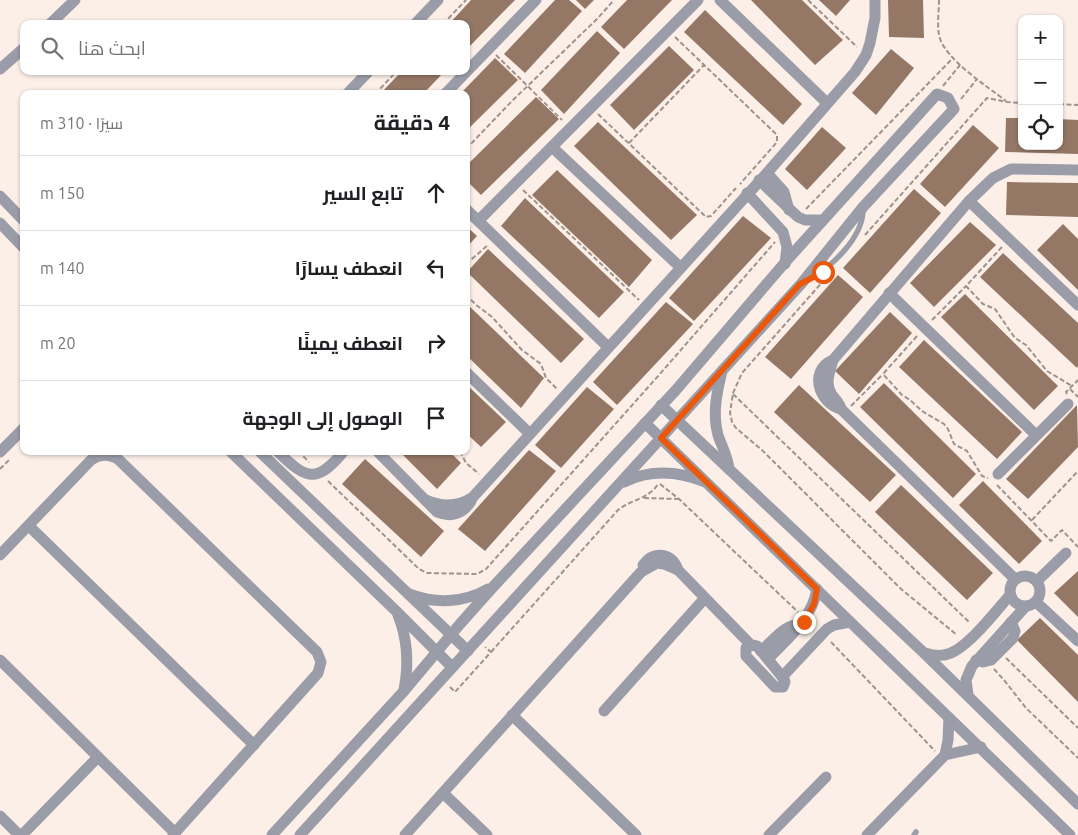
<!DOCTYPE html>
<html lang="ar">
<head>
<meta charset="utf-8">
<style>
	:root { --surface:#fff; --page:#f6f6f6; --text:#202124; --muted:#757577; --line:#e0e0e0 }
	body { margin:0; font-family:Ubuntu,Cairo,sans-serif; background:var(--page); color:var(--text); direction:rtl }
	.controls { position:absolute; right:15px; top:15px; display:grid; overflow:hidden; border-radius:10px; box-shadow:0 1px 4px #0004 }
	.controls button { width:45px; height:45px; display:grid; place-items:center; padding:0; border:0; border-bottom:1px solid var(--line); background:var(--surface); color:var(--text); font:25px sans-serif }
	.stop { position:absolute; width:15px; height:15px; margin:-11px; border:4px solid #ea580c; border-radius:50%; background:#fff }
	.stop.end { background:#ea580c; border-color:#fff; box-shadow:0 1px 5px #0008 }
	.list { margin:0; padding:0; list-style:none }
	h2 { display:flex; justify-content:space-between; align-items:center; height:65px; margin:0; padding:0 20px; font-size:21px }
	h2 small { font-size:16px; font-weight:400; color:var(--muted) }
	.list li { display:grid; grid-template-columns:32px 1fr auto; gap:15px; align-items:center; box-sizing:border-box; height:75px; padding:0 20px; border-top:1px solid var(--line) }
	.list b { display:block; font-size:19px; white-space:nowrap }
	.list em { font-size:16px; font-style:normal; color:var(--muted) }
	.icon { flex:none; width:28px; height:28px; fill:none; stroke:currentColor; stroke-width:2; stroke-linecap:round; stroke-linejoin:round }
	.map { position:relative; flex:none; width:1078px; height:835px; overflow:hidden; direction:ltr }
	.search { position:absolute; background:var(--surface); box-shadow:0 1px 4px #0004; left:20px; top:20px; width:450px; height:55px; display:flex; align-items:center; gap:12px; box-sizing:border-box; padding:0 18px; border-radius:10px; color:var(--muted); font-size:19px }
	.panel { position:absolute; background:var(--surface); box-shadow:0 1px 4px #0004; left:20px; top:90px; width:450px; height:365px; border-radius:10px; direction:rtl }
	.map>svg:first-child { display:block }
</style>
</head>
<body>
<div class="map">
<svg width="1078" height="835" viewBox="0 0 1078 835">
	<rect width="100%" height="100%" fill="#fbefe7"/>
	<g fill="#947765">
		<polygon points="471,0 515,0 466,50 466,24 449,24"/>
		<polygon points="555,0 569,0 582,11 525,73 504,54"/>
		<polygon points="576,0 594,0 585,9"/>
		<polygon points="627,0 672,0 624,49 601,27"/>
		<polygon points="751,0 802,0 843,40 815,65"/>
		<polygon points="819,0 850,0 836,16"/>
		<polygon points="888,0 923,0 924,38 889,37"/>
		<polygon points="705,10 802,104 783,125 684,32"/>
		<polygon points="597,31 620,53 564,114 541,90"/>
		<polygon points="669,46 694,70 634,130 610,105"/>
		<polygon points="891,49 914,68 876,115 852,93"/>
		<polygon points="495,58 518,80 466,131 466,94 460,94"/>
		<polygon points="402,71 445,71 423,94 380,94"/>
		<polygon points="536,97 559,119 481,195 466,180 466,166"/>
		<polygon points="1006,118 1022,118 1022,146 1059,146 1059,119 1078,120 1078,154 1005,152"/>
		<polygon points="598,122 697,215 671,240 574,146"/>
		<polygon points="973,125 999,148 945,207 920,184"/>
		<polygon points="822,127 846,148 807,190 785,169"/>
		<polygon points="557,170 652,260 629,287 532,195"/>
		<polygon points="1007,182 1078,183 1078,217 1006,215"/>
		<polygon points="914,189 941,213 870,293 843,268"/>
		<polygon points="525,198 624,292 599,318 501,226"/>
		<polygon points="743,216 771,238 694,321 669,298"/>
		<polygon points="970,222 996,245 934,307 910,283"/>
		<polygon points="1063,224 1078,239 1078,290 1037,250"/>
		<polygon points="466,226 477,236 466,248"/>
		<polygon points="488,249 584,339 561,363 467,272"/>
		<polygon points="1003,253 1078,323 1078,366 1077,368 980,277"/>
		<polygon points="838,275 863,297 791,379 765,357"/>
		<polygon points="965,294 1058,386 1034,410 941,317"/>
		<polygon points="666,302 693,324 617,405 593,382"/>
		<polygon points="466,303 544,378 521,408 466,355"/>
		<polygon points="890,312 912,333 859,394 835,371"/>
		<polygon points="924,340 1022,432 997,459 899,367"/>
		<polygon points="884,383 976,474 953,498 860,407"/>
		<polygon points="466,384 506,422 481,447 466,433"/>
		<polygon points="799,385 896,475 870,502 774,412"/>
		<polygon points="587,387 614,409 561,468 535,445"/>
		<polygon points="1077,405 1078,447 1028,499 1006,479"/>
		<polygon points="529,450 556,471 485,551 458,529"/>
		<polygon points="399,451 449,451 461,463 437,489"/>
		<polygon points="365,459 444,531 421,557 342,484"/>
		<polygon points="983,481 1042,541 1019,564 959,505"/>
		<polygon points="901,485 993,573 967,600 875,512"/>
		<polygon points="1078,571 1078,617 1054,593"/>
		<polygon points="1040,618 1078,655 1078,702 1017,640"/>
	</g>
	<g fill="none" stroke-linecap="round" stroke-linejoin="round">
		<g stroke="#9f938c" stroke-width="2" stroke-dasharray="5 2.5" stroke-linecap="butt">
			<polyline points="808,0 857,47"/>
			<path d="M939 0C939 11 937 24 939 35 943 58 988 87 1006 101"/>
			<polyline points="443,24 466,0"/>
			<polyline points="675,37 777,135 777,142 740,184"/>
			<polyline points="496,55 562,120"/>
			<polyline points="943,86 960,65"/>
			<polyline points="375,94 397,71"/>
			<polyline points="961,99 977,79"/>
			<polyline points="1059,104 1078,105"/>
			<polyline points="598,114 706,217 711,216 736,188"/>
			<polyline points="629,143 704,65"/>
			<polyline points="466,149 512,101 597,19 614,0"/>
			<polyline points="523,190 639,300"/>
			<polyline points="806,209 953,58"/>
			<polyline points="865,235 987,98 1007,102 1022,103"/>
			<polyline points="1002,247 966,286 983,304 995,309 1015,338 1026,345 1047,371 1072,386"/>
			<polyline points="466,264 487,246"/>
			<polyline points="825,279 742,373 733,393 730,413 732,422 736,428 763,451 901,589 957,635"/>
			<polyline points="466,294 475,304 492,317 522,350 541,364 546,378 557,389"/>
			<polyline points="932,320 966,286"/>
			<polyline points="917,336 883,374 902,395 910,400 922,411 944,424 948,429 954,444 967,451 982,476 988,478"/>
			<polyline points="1070,389 1078,397"/>
			<polyline points="733,394 970,623"/>
			<polyline points="1067,394 1066,392 1078,380"/>
			<polyline points="851,406 883,374"/>
			<polyline points="298,451 309,462"/>
			<polyline points="460,451 466,463 479,474"/>
			<polyline points="0,469 9,460"/>
			<polyline points="328,481 419,569 427,573 477,574 486,569 659,375 775,242"/>
			<polyline points="660,484 679,499 798,612"/>
			<polyline points="997,485 1051,541 1062,530 1078,547"/>
			<polyline points="644,498 679,499"/>
			<polyline points="1032,520 1078,471"/>
			<polyline points="831,642 935,751"/>
			<path d="M491 652 618 510C630 500 649 499 658 484"/>
			<polyline points="1006,658 1078,728"/>
			<polyline points="994,669 1004,680 1026,708 1078,758"/>
			<polyline points="450,687 455,692 491,652 485,647"/>
		</g>
		<g stroke="#9a9ca8" stroke-width="5.5">
			<path d="M809 279C832 267 862 238 863 211"/>
			<polyline points="914,835 916,832"/>
		</g>
		<g stroke="#9a9ca8" stroke-width="11">
			<polyline points="720,0 827,103"/>
			<polyline points="50,24 75,0"/>
			<polyline points="415,24 438,0"/>
			<polyline points="0,69 24,48"/>
			<polyline points="347,94 369,71"/>
			<polyline points="445,94 536,0"/>
			<polyline points="552,147 680,267"/>
			<polyline points="767,173 784,192 789,210"/>
			<polyline points="759,180 798,217 805,220 823,220"/>
			<polyline points="747,193 783,232 787,247 785,264"/>
			<polyline points="0,196 24,221"/>
			<polyline points="969,201 1078,305"/>
			<polyline points="466,209 608,347"/>
			<polyline points="478,221 698,0"/>
			<polyline points="0,223 24,248"/>
			<polyline points="889,293 1036,435"/>
			<path d="M833 360C830 372 824 383 832 395 836 400 840 403 841 409L1015 579"/>
			<path d="M722 371C717 392 712 413 718 435 722 447 728 457 729 469"/>
			<polyline points="466,372 530,434"/>
			<polyline points="661,405 924,653 1078,804"/>
			<path d="M841 409C819 404 808 370 833 360L969 201 993 178 1011 169 1078 170"/>
			<polyline points="645,423 1070,835"/>
			<polyline points="230,451 396,611 452,667"/>
			<polyline points="259,451 468,651"/>
			<path d="M277 451C306 479 316 485 344 451"/>
			<path d="M377 451 437 512C451 518 463 514 471 501"/>
			<polyline points="0,452 24,428"/>
			<polyline points="998,474 1068,404"/>
			<path d="M624 482C651 469 678 471 705 482"/>
			<path d="M426 500C442 507 458 507 473 497L767 173 855 72 866 55 870 43 875 18V0"/>
			<polyline points="29,526 254,745"/>
			<path d="M0 555 91 460C100 454 108 454 118 459L317 652 321 662 318 673 173 835"/>
			<path d="M643 565C654 550 672 553 678 570L751 645"/>
			<circle cx="1025" cy="591" r="15"/>
			<polyline points="1037,581 1066,553"/>
			<path d="M409 594C435 604 464 603 488 589"/>
			<polyline points="1036,602 1078,641"/>
			<path d="M398 615C408 640 409 664 404 690"/>
			<polygon points="751,645 757,646 784,679 785,682 783,687 775,687 746,656 746,648"/>
			<path d="M761 651C772 642 786 622 801 625"/>
			<path d="M925 653C932 655 940 657 948 654 967 649 996 611 1010 595"/>
			<path d="M768 659C788 638 812 619 817 589"/>
			<polyline points="0,660 175,833"/>
			<polyline points="976,660 983,662 991,660 1013,638 1015,631 1011,622"/>
			<polyline points="782,677 827,629 834,625 850,622"/>
			<polyline points="968,695 966,680 972,666 1025,607"/>
			<polyline points="604,711 705,598"/>
			<polyline points="512,715 636,835"/>
			<polyline points="945,755 948,740 949,718"/>
			<polyline points="443,793 487,835"/>
			<polyline points="0,816 19,835"/>
			<polyline points="22,835 98,757"/>
			<polyline points="272,835 404,691 460,624 493,587 676,390 788,259 937,94 948,98 954,109 863,207 801,284 300,835"/>
			<polyline points="405,835 641,572 657,563 664,564 678,570"/>
			<polyline points="769,835 826,777"/>
			<polyline points="867,835 945,755 981,747"/>
		</g>
	</g>
	<g fill="none" stroke-linecap="round" stroke-linejoin="round">
		<polyline stroke="#ea580c" stroke-width="6" points="804,622 814,604 817,589 661,438 800,284 823,272"/>
	</g>
</svg>
<div class="controls">
<button>+</button>
<button>−</button>
<button><svg class="icon" aria-label="locate" viewBox="0 0 24 24"><circle cx="12" cy="12" r="6"/><path d="M12 2v4M12 18v4M2 12h4M18 12h4"/></svg></button>
</div>
<div class="stop" style="left:823px;top:272px"></div>
<div class="stop end" style="left:804px;top:622px"></div>
<div class="search"><svg class="icon" aria-label="search" viewBox="0 0 24 24"><circle cx="10" cy="10" r="6"/><path d="M15 15l6 6"/></svg>ابحث هنا</div>
<section class="panel">
<h2>4 دقيقة<small>سيرًا · 310 m</small></h2>
<ul class="list">
<li><svg class="icon" aria-label="ahead" viewBox="0 0 24 24"><path d="M12 20V5M6 11l6-6 6 6"/></svg><div><b>تابع السير</b></div><em>150 m</em></li>
<li><svg class="icon" aria-label="left" viewBox="0 0 24 24"><path d="M17 20v-9H6M10 6l-5 5 5 5"/></svg><div><b>انعطف يسارًا</b></div><em>140 m</em></li>
<li><svg class="icon" aria-label="right" viewBox="0 0 24 24"><path d="M7 20v-9h11M14 6l5 5-5 5"/></svg><div><b>انعطف يمينًا</b></div><em>20 m</em></li>
<li><svg class="icon" aria-label="arrive" viewBox="0 0 24 24"><path d="M6 21V4h12l-3 4 3 4H6"/></svg><div><b>الوصول إلى الوجهة</b></div></li>
</ul>
</section>
</div>
</body>
</html>
